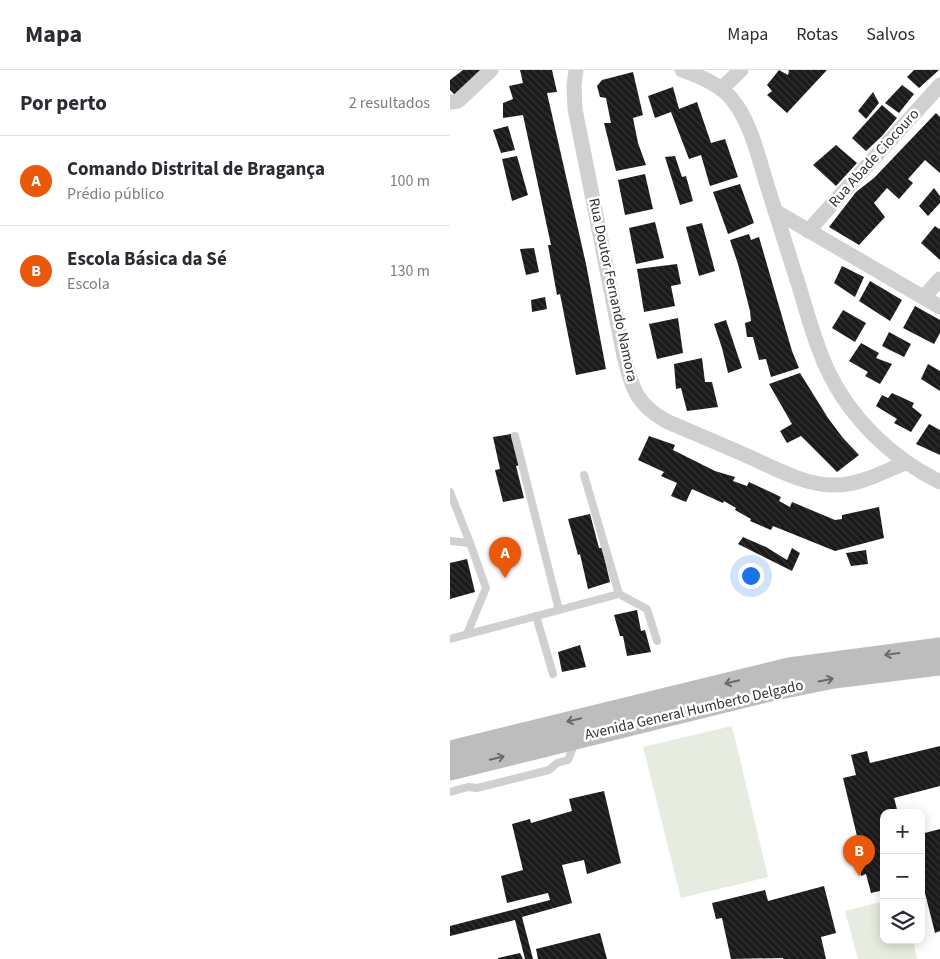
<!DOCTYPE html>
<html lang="pt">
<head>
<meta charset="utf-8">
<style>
	:root { --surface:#fff; --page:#f7f7f7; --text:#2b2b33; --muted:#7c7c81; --line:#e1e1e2; --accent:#ea580c }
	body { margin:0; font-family:"Source Sans 3",sans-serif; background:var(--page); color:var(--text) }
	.controls { position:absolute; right:15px; bottom:15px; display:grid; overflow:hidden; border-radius:10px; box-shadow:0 2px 12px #0003 }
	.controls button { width:45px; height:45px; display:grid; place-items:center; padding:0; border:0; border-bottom:1px solid var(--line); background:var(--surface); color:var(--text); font:25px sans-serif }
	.you { position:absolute; left:300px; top:505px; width:18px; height:18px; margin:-12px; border:4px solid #fff; border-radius:50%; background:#1a73e8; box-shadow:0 0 0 8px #1a73e833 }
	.badge { display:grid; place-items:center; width:32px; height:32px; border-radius:50%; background:var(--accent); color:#fff; font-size:16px; font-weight:700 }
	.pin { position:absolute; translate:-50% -41px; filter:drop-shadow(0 1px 2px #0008) }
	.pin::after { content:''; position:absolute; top:26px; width:18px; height:15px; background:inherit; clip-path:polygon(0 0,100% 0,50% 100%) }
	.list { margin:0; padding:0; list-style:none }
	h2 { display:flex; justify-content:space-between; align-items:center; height:65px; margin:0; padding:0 20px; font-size:21px }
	h2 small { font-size:16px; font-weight:400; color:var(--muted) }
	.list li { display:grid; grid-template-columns:32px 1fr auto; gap:15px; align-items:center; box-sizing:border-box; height:90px; padding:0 20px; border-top:1px solid var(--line) }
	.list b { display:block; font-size:19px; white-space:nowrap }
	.list p { margin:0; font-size:16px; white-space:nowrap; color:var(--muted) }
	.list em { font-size:16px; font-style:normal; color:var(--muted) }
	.icon { flex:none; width:28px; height:28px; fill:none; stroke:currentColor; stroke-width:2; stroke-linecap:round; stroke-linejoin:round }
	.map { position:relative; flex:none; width:490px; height:889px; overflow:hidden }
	header { display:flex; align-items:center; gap:30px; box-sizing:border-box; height:70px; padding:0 25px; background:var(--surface); border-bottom:1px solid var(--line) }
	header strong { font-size:24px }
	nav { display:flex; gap:28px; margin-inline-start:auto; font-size:18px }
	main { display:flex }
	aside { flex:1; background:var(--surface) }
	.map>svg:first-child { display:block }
</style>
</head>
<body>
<header>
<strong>Mapa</strong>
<nav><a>Mapa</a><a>Rotas</a><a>Salvos</a></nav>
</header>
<main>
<aside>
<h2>Por perto<small>2 resultados</small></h2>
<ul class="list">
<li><span class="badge">A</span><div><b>Comando Distrital de Bragança</b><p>Prédio público</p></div><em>100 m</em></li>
<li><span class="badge">B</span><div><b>Escola Básica da Sé</b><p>Escola</p></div><em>130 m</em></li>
</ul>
</aside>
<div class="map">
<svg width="490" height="889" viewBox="0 0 490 889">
	<defs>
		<pattern id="building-back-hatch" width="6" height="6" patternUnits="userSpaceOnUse" patternTransform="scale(1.25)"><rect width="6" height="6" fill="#1a1a1a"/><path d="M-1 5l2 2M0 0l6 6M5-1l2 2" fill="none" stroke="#333"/></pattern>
	</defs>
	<rect width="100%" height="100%" fill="#fff"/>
	<g fill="#e6ecdf">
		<polygon points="282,656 318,807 231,828 193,677"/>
		<polygon points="434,831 434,870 463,870 467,889 408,889 395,841"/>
	</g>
	<g fill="url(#building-back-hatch)">
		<polygon points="13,0 35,0 6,26 0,20 0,10"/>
		<polygon points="70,0 102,0 107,22 97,23 136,194 156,299 126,305 110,224 107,225 98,175 101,175 73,45 53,48 53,33 63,29 59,16 73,13"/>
		<polygon points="329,0 338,5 339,1 338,0 377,0 337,43 317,25 322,21 317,15"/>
		<polygon points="464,0 489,0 469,18 457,7"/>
		<polygon points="183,2 193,45 183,48 188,73 196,95 166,101 154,53 161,53 156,28 150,27 147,16 152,10"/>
		<polygon points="452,15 464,24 449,43 435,33"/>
		<polygon points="223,17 229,39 247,32 261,73 275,69 288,107 260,116 251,85 239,89 221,42 205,48 198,26"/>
		<polygon points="423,22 429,33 416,49 408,41"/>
		<polygon points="432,35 447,48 432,66 416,81 402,68"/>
		<polygon points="486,43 490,47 490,103 475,90 458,109 463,113 449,129 437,118 424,133 435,147 409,175 379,157 406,122 424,108"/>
		<polygon points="58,56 65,80 51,83 43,60"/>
		<polygon points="386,75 407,93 386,116 363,95"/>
		<polygon points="67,86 78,125 62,131 52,89"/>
		<polygon points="225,86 232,107 236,106 243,131 230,135 215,87"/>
		<polygon points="195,104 203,139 175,145 168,110"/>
		<polygon points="290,114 304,153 278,164 263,122"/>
		<polygon points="484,118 490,126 490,133 478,146 469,136"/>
		<polygon points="205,152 214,188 186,194 179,158"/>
		<polygon points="252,153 265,201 249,206 236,157"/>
		<polygon points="485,156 489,159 490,158 490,190 471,173"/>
		<polygon points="299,164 301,170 309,167 342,281 349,298 321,307 316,289 309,290 303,267 297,267 295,253 301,251 300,241 288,194 280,170"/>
		<polygon points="84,178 89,202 76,205 70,179"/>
		<polygon points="227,194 231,214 221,216 225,236 194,242 187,199"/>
		<polygon points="392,196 414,207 405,227 384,213"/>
		<polygon points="420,211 452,230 440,251 409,231"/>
		<polygon points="95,227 97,239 82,242 81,230"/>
		<polygon points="465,236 490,250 490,263 484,274 453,258"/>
		<polygon points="393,240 416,253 405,272 382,258"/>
		<polygon points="228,248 233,283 207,289 199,254"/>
		<polygon points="276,250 292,298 278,303 272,278 264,254"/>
		<polygon points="439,262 461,274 454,287 432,276"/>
		<polygon points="411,273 429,283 426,288 442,294 430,314 415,306 418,302 399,291"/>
		<polygon points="252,288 255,312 262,312 268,337 237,341 231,318 226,319 224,294"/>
		<polygon points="478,294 490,301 490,321 471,309"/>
		<polygon points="350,303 378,348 393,368 409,385 387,402 351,366 337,373 330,361 342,354 319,314"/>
		<polygon points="442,323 464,333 462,337 472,345 461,362 444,353 447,349 426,336 432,325 438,328"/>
		<polygon points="479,354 490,360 490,385 466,374"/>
		<polygon points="61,364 70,395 66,396 74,428 53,432 45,400 50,399 43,367"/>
		<polygon points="199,366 225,375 223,380 265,401 285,407 283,411 297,416 299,412 331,427 329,431 340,437 342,432 385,450 392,449 392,445 429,437 434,468 385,481 323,456 321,460 300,451 301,449 285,440 286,438 274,431 273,433 242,419 236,432 221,426 227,413 211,406 214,402 188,390"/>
		<polygon points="140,444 149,478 152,478 160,512 138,519 130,484 128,485 118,449"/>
		<polygon points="293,467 316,477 337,490 342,478 350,483 342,501 288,474"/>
		<polygon points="416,480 418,494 401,496 396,483"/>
		<polygon points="17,489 25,522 0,529 0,493"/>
		<polygon points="187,540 191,561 195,560 201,582 177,586 173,566 170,566 164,545"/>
		<polygon points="130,575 136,597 112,602 108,582"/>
		<polygon points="490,676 490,716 444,728 448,743 434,743 434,820 421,823 416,804 411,806 409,796 414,795 393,708 406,705 401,685 417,681 420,693"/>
		<polygon points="154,721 171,793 137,804 134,790 112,795 122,833 72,847 83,889 75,889 65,850 0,866 0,856 100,830 98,823 57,833 51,806 73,800 62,754 80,749 81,753 122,741 119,729"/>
		<polygon points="490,759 490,861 485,863 471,807 471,764"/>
		<polygon points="374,816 386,863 371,867 376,889 333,889 333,888 281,889 272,848 266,849 262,833 315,820 318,831"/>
		<polygon points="150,863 157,889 88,889 86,879"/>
		<polygon points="70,883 73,889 48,889 48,888"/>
	</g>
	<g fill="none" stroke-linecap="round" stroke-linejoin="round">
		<g stroke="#d0d0d0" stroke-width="8">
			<polyline points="65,366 109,540"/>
			<polyline points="134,405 169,524"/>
			<polyline points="0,422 20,473"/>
			<polyline points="0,471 20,473 36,518 17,564"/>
			<polyline points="86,546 103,604"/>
			<polyline points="0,569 169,524 197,539 207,571"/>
			<polyline points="0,722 18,717 27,718 99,700 107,693 118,690 125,672"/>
		</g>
		<g stroke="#d0d0d0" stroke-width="15">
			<path d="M126 0 124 15 125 39 174 286C182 318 186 334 216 351 246 364 275 376 304 389 328 400 356 415 383 415 408 416 433 402 455 393"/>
			<path d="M232 0C249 6 269 14 281 28 301 52 308 86 317 115 328 149 338 183 349 216 357 244 365 272 377 299 400 348 441 388 490 412"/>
			<polyline points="271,19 291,0"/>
			<polyline points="0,32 8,31 41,0"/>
			<polyline points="325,141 490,237"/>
			<polyline points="358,161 490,15"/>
			<polyline points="474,227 490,209"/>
		</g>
		<g stroke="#bdbdbd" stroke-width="21">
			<polyline points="0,681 339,598 490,578"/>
			<polyline points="0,700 320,621 384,608 490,595"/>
		</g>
	</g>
	<defs><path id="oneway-shaft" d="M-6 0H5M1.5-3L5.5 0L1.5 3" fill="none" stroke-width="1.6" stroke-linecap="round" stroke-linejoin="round" transform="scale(1.25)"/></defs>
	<g stroke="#6a6a6a">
		<use href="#oneway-shaft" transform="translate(442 584) rotate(172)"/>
		<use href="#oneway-shaft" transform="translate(376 610) rotate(-11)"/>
		<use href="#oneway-shaft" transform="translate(282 612) rotate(166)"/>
		<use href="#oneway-shaft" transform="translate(124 650) rotate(166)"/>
		<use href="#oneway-shaft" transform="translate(47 688) rotate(-14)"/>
	</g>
	<g text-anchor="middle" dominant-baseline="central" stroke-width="5" stroke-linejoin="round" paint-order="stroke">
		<g font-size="15" fill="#333" stroke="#fff">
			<text transform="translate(424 88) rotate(-48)">Rua Abade Ciocouro</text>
			<text transform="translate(163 220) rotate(78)">Rua Doutor Fernando Namora</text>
			<text transform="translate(244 640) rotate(-13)">Avenida General Humberto Delgado</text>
		</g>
	</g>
</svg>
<div class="controls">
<button>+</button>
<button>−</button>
<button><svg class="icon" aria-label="layers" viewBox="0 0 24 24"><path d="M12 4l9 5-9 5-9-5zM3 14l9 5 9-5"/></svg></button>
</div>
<div class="you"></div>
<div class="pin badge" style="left:55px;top:508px">A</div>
<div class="pin badge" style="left:409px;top:806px">B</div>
</div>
</main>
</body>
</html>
